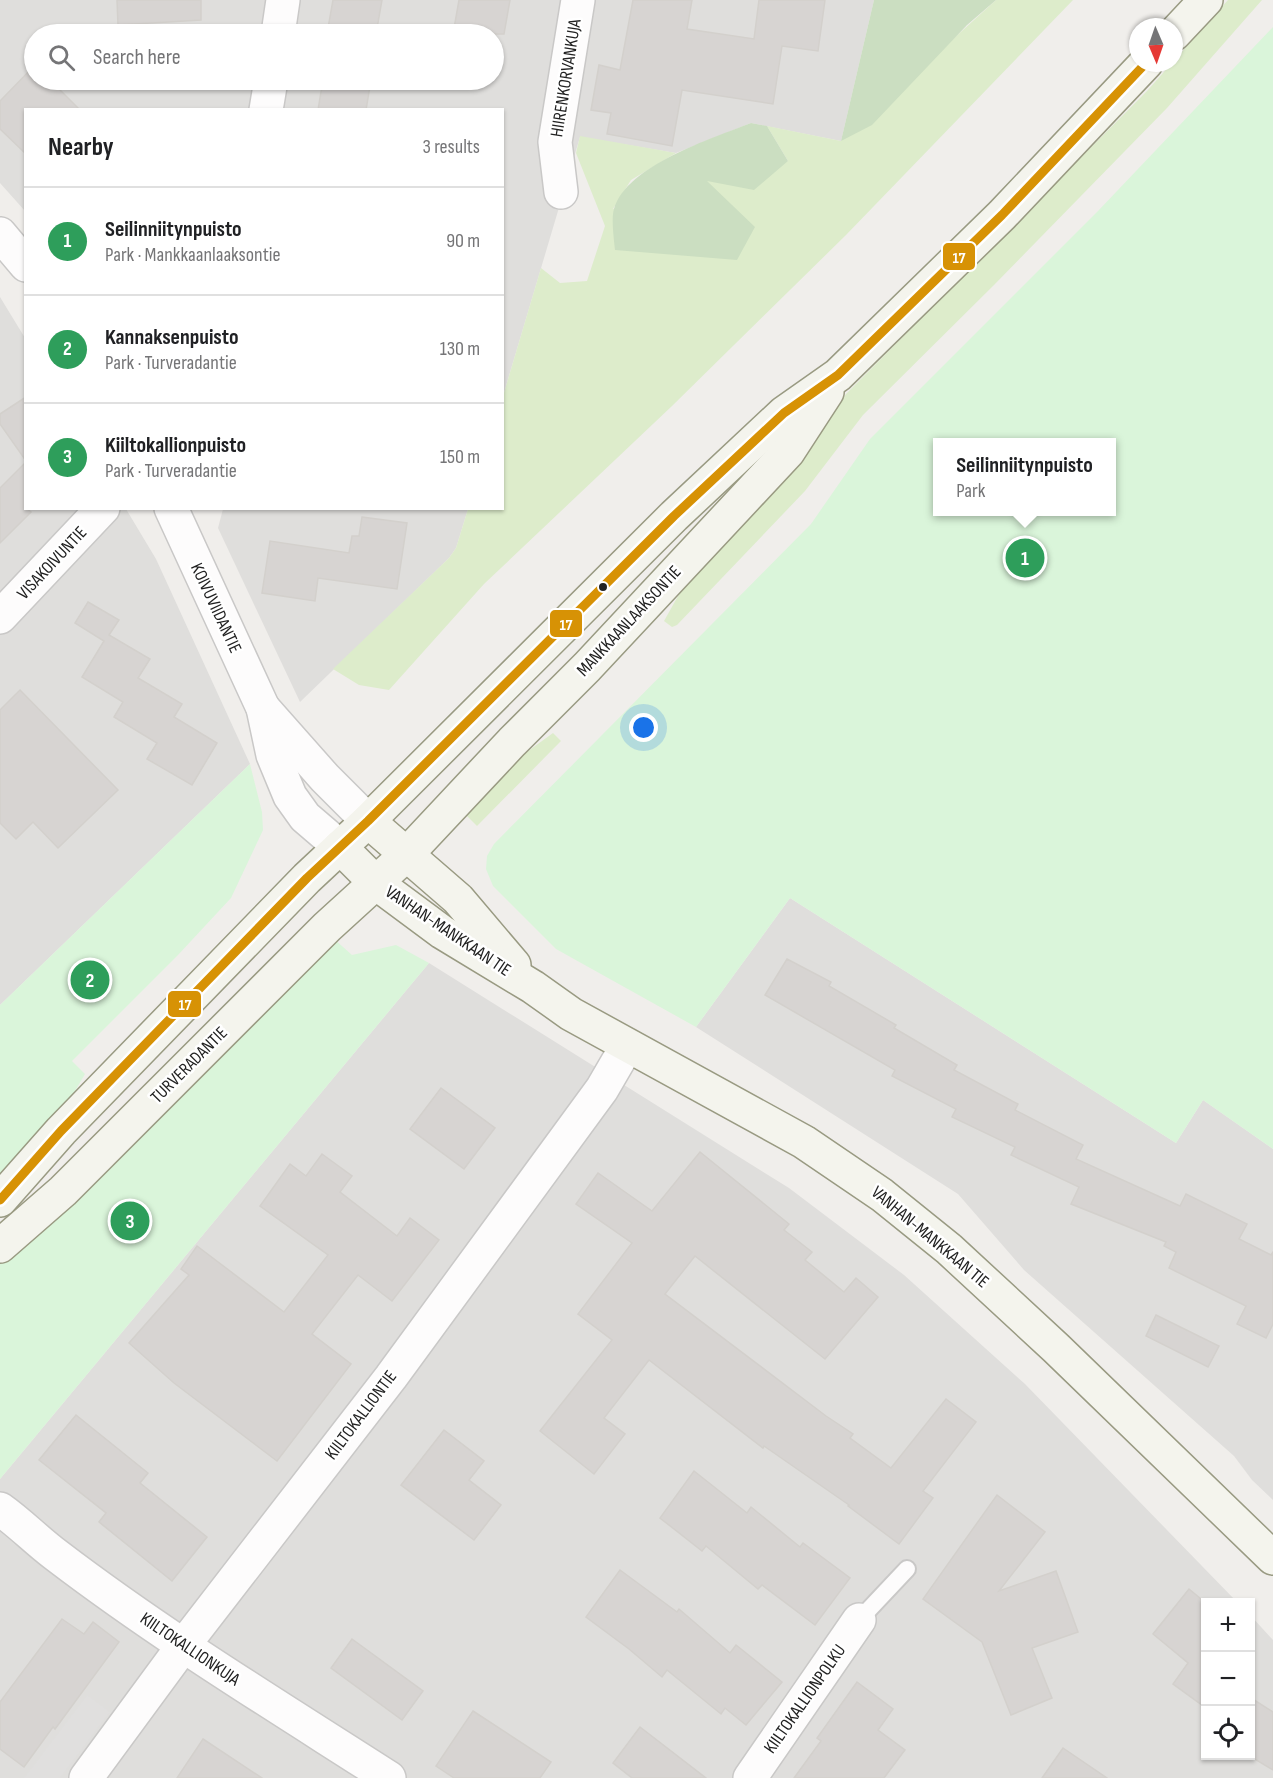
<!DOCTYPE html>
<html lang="en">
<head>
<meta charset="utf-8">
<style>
	:root { --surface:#fff; --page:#f2f2f2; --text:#202124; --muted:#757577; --line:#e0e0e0; --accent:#d93025 }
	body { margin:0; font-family:"Sofia Sans Condensed",sans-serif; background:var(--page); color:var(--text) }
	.controls { position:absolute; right:18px; bottom:18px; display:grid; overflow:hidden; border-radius:0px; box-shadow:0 2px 4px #0004 }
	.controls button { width:54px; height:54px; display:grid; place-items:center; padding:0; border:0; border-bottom:2px solid var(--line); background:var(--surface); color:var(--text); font:30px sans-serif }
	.compass { position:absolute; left:1129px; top:18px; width:54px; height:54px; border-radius:50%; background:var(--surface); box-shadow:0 2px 4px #0004; rotate:178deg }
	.you { position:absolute; left:644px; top:728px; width:21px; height:21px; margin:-15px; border:4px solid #fff; border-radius:50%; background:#1a73e8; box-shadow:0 0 0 9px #1a73e833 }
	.badge { display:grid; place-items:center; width:39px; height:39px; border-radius:50%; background:var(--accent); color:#fff; font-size:20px; font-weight:700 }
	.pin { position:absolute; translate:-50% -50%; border:3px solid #fff; box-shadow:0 2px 6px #0006 }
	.popup { position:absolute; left:933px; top:438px; width:183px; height:78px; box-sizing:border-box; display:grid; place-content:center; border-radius:0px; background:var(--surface); filter:drop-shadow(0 2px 4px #0005); font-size:20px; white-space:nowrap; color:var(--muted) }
	.popup b { font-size:22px; color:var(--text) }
	.popup::after { content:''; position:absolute; left:50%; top:100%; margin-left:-12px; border:12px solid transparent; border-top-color:var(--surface) }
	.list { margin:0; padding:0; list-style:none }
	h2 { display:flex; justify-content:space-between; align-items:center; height:78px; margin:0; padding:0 24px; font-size:26px }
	h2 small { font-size:20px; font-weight:400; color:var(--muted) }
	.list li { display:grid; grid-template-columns:39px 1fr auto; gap:18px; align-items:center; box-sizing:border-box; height:108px; padding:0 24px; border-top:2px solid var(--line) }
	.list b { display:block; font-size:22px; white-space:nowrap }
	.list p { margin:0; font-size:20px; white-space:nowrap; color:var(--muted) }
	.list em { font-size:20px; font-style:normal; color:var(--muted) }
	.icon { flex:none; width:33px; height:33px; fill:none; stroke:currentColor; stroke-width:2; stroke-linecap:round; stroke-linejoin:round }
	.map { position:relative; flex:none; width:1273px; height:1778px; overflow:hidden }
	.search { position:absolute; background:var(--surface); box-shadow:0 2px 4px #0004; left:24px; top:24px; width:480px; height:66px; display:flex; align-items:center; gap:15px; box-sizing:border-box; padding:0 21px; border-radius:33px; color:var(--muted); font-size:22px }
	.panel { position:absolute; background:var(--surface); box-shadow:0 2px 4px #0004; left:24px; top:108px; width:480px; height:402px; border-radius:0px }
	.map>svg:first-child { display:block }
</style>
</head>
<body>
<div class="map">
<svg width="1273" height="1778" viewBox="0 0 1273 1778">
	<rect width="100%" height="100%" fill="#f0eeeb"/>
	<g fill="#dfdedc" fill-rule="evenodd">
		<path d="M0 0H874L841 141 751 123 676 153 580 137 503 396 502 110H26L25 211 0 183ZM34 34H494V80H34Z"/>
		<polygon points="0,297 25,338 26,508 126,509 156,559 250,764 0,1005"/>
		<polygon points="223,509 468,509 456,548 449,558 300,702 218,528"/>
		<polygon points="790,898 1176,1143 1203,1100 1273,1149 1273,1500 1252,1480 1234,1456 1024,1270 958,1194 696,1027"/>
		<polygon points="429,963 789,1188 904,1275 1025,1384 1237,1602 1206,1602 1206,1756 1250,1756 1251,1616 1273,1640 1273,1778 0,1778 0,1479"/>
	</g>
	<g fill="#ddeccb">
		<polygon points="996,0 1073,0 846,235 672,406 484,584 389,690 359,685 333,669 449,558 456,548 468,509 502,508 503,396 541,268 560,283 587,281 605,226 576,153 580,136 676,153 631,180 613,209 706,181 788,161 767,126 841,141"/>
		<polygon points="1228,0 1262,0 1167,108 994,285 863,415 805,491 677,625 672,627 664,621 691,573 806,447 846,394 1147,91"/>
		<polygon points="553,733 561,741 477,826 466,815 484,788 502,770"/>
	</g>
	<g fill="#cbdec1">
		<polygon points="874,0 996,0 967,25 872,125 841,141"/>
		<path d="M751 123 767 126 788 161 754 190 707 181 755 227 737 260 615 250C614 240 611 218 614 209 627 165 711 139 751 123Z"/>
	</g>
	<g fill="#daf5da" fill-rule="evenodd">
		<path d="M1273 27V1149L1203 1100 1176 1143 790 898 696 1027 556 949 493 886 486 869 487 856 494 844 811 524 870 439 1098 211ZM938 442H1112V512H938Z"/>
		<polygon points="250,764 262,812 263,830 231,898 178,955 72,1061 85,1074 55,1125 0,1185 0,1005"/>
		<polygon points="333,938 352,955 396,945 429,963 0,1479 0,1260"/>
	</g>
	<polygon fill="#e0dfde" points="87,1695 110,1712 60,1778 24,1778"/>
	<g fill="#d7d4d2" stroke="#d3d0cc" stroke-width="1.5">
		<polygon points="117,0 201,0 201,20 118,25"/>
		<polygon points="333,0 382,0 376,34 328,28"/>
		<polygon points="459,0 510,0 504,34 453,34"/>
		<polygon points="633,0 692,0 687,29 754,39 759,0 825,0 818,51 782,46 773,104 682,90 672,146 607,134 611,113 591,110 599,65 620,70"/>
		<polygon points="34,66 34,80 50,80 80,110 26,110 26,154 0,129 0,101"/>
		<polygon points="323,80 371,80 366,110 318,110"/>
		<polygon points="26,397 26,461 0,424 0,414"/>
		<polygon points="26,462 26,508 31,512 0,543 0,488"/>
		<polygon points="362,517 407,523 397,589 318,578 315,601 262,593 270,541 349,553 352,536 359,536"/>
		<polygon points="88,602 119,620 109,635 150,659 138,678 182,704 174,717 217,743 192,785 147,759 157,743 114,717 123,702 82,677 104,641 75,623"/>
		<polygon points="20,690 118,790 58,848 33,822 16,839 0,823 0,710"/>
		<polygon points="787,959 831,982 829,986 896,1025 894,1028 957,1065 954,1070 1018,1104 1015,1110 1083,1145 1076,1159 1180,1206 1186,1194 1247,1224 1239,1239 1271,1255 1273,1252 1273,1324 1266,1338 1237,1324 1246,1306 1169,1268 1176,1252 1164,1246 1166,1242 1071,1204 1079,1187 1011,1155 1015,1147 952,1117 956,1109 892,1076 895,1070 765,995"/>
		<polygon points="441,1088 495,1128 464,1169 410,1129"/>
		<polygon points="700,1152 789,1224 784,1230 812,1252 805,1260 844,1292 856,1278 878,1297 825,1359 695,1256 665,1294 826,1416 853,1434 850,1438 891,1468 946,1399 976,1422 923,1491 933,1498 899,1544 848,1506 849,1505 764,1446 763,1448 649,1360 604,1418 625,1434 594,1474 540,1431 612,1340 578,1314 632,1243 576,1204 598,1173 652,1211"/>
		<polygon points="322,1154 352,1176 340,1192 397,1236 410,1218 439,1240 392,1301 358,1275 312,1334 351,1364 277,1461 174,1383 129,1343 189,1275 181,1269 197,1246 284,1312 328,1255 260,1206 290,1164 306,1176"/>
		<polygon points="1156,1315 1219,1346 1208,1367 1146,1336"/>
		<polygon points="76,1415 148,1473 140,1483 207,1537 172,1581 99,1522 106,1513 39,1460"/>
		<polygon points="444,1430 484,1461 469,1480 501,1505 474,1540 401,1485"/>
		<polygon points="694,1471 747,1513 751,1507 800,1547 803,1543 850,1578 815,1625 762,1585 758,1589 706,1546 702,1551 660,1518"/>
		<polygon points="997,1495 1045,1532 999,1591 1056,1571 1078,1632 1032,1648 1052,1698 1011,1715 982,1642 923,1599"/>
		<polygon points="620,1570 677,1612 679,1609 730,1653 736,1645 782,1682 746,1725 725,1708 721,1714 667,1670 662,1677 629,1649 586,1617"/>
		<polygon points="1189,1589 1206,1603 1206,1708 1173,1684 1188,1663 1153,1634"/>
		<polygon points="62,1619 84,1634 93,1622 119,1642 55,1729 53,1727 24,1767 0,1749 0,1702"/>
		<polygon points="352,1639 423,1691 402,1720 331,1668"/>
		<polygon points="857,1682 893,1709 878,1730 905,1750 884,1778 794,1778 821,1741 817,1738"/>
		<polygon points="1251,1698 1273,1712 1273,1770 1248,1755 1251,1755"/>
		<polygon points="473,1711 551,1762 540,1778 454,1778 436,1766"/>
		<polygon points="640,1727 706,1778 632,1778 613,1763"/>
		<polygon points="203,1739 262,1778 177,1778"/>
		<polygon points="1063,1748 1107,1778 1042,1778"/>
	</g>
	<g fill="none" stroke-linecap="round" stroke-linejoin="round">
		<defs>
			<polyline id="service" points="859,1620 907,1569"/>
			<g id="minor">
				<polyline points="278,34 283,0"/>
				<polyline points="266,110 271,80"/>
				<polyline points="561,192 555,142 578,0"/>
				<polyline points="0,617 103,508"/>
				<path d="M0 1509C20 1523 37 1541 56 1555 162 1636 277 1706 389 1778"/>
				<polyline points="86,1778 183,1646 391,1377 602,1089 627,1046"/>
				<polyline points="750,1778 859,1620"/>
			</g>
			<g id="tertiary">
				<polyline points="0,234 26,265"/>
				<polyline points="171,508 263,708 273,755 290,796 305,817 340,847"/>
				<polyline points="263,708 325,778 368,821"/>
			</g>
			<g id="secondary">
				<polyline points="1174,34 1206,0"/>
				<polyline points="368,821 458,899 514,965"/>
				<polyline points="340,847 376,883 442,932 533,987 571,1014 804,1142 882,1195 949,1249 1056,1348 1273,1558"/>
				<polyline points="0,1200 61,1131 307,878 368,821 674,516 784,413 838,375 1002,215 1146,63"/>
				<polyline points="0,1246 63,1191 327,927 406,855 512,742 587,667 788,452 827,392"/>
			</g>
		</defs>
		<use href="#service" stroke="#c9c8c7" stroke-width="20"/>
		<use href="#minor" stroke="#c9c8c7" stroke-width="36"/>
		<use href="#tertiary" stroke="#c9c8c7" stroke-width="36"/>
		<use href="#secondary" stroke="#999a82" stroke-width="36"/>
		<use href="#service" stroke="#fdfcfc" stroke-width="16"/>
		<use href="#minor" stroke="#fdfcfc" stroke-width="33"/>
		<use href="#tertiary" stroke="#fdfcfc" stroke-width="33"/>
		<use href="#secondary" stroke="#f4f4ed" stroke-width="33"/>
		<defs>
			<polyline id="bus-1" points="0,1200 61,1131 307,878 368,821 674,516 784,413 838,375 1002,215 1146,63"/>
		</defs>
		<use href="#bus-1" stroke="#fff" stroke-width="14"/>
		<use href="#bus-1" stroke="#d79205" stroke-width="9"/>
	</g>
	<circle fill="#222" stroke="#fff" stroke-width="2" cx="603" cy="587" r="5"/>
	<g text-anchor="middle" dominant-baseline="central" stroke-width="5" stroke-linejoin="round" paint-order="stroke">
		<g font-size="18" fill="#222" stroke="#fff">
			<text transform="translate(566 78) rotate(-81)">HIIRENKORVANKUJA</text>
			<text transform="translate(52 563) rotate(-47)">VISAKOIVUNTIE</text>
			<text transform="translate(216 608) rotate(65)">KOIVUVIIDANTIE</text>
			<text transform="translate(629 621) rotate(-47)">MANKKAANLAAKSONTIE</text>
			<text transform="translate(448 931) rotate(34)">VANHAN-MANKKAAN TIE</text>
			<text transform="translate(189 1065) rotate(-45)">TURVERADANTIE</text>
			<text transform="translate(930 1237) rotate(40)">VANHAN-MANKKAAN TIE</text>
			<text transform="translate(361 1415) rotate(-53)">KIILTOKALLIONTIE</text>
			<text transform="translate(190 1649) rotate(34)">KIILTOKALLIONKUJA</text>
			<text transform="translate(805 1699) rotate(-55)">KIILTOKALLIONPOLKU</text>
		</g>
	</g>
	<g stroke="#fff" stroke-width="2">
		<rect x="942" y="242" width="34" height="29" rx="6" fill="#d79205"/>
		<rect x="549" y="609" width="34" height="29" rx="6" fill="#d79205"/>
		<rect x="167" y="990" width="35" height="28" rx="6" fill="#d79205"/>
	</g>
	<g font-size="16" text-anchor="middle" font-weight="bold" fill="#fff">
		<text x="959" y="263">17</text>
		<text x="566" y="630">17</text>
		<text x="185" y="1010">17</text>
	</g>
</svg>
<div class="controls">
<button>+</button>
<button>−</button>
<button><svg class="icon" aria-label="locate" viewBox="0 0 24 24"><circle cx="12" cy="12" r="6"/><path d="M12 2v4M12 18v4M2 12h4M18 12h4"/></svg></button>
</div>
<svg class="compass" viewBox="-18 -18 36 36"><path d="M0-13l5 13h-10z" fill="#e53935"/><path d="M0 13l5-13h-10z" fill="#757577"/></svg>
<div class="you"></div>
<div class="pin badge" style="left:1025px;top:558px;background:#2e9e5b">1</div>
<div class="popup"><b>Seilinniitynpuisto</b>Park</div>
<div class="pin badge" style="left:90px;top:980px;background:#2e9e5b">2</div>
<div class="pin badge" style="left:130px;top:1221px;background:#2e9e5b">3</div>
<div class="search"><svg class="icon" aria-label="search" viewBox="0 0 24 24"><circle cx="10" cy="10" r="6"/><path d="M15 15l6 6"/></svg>Search here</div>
<section class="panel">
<h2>Nearby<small>3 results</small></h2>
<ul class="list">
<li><span class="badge" style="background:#2e9e5b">1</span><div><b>Seilinniitynpuisto</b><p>Park · Mankkaanlaaksontie</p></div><em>90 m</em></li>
<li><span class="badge" style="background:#2e9e5b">2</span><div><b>Kannaksenpuisto</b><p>Park · Turveradantie</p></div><em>130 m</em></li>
<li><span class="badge" style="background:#2e9e5b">3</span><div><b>Kiiltokallionpuisto</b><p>Park · Turveradantie</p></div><em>150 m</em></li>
</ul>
</section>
</div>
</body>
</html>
